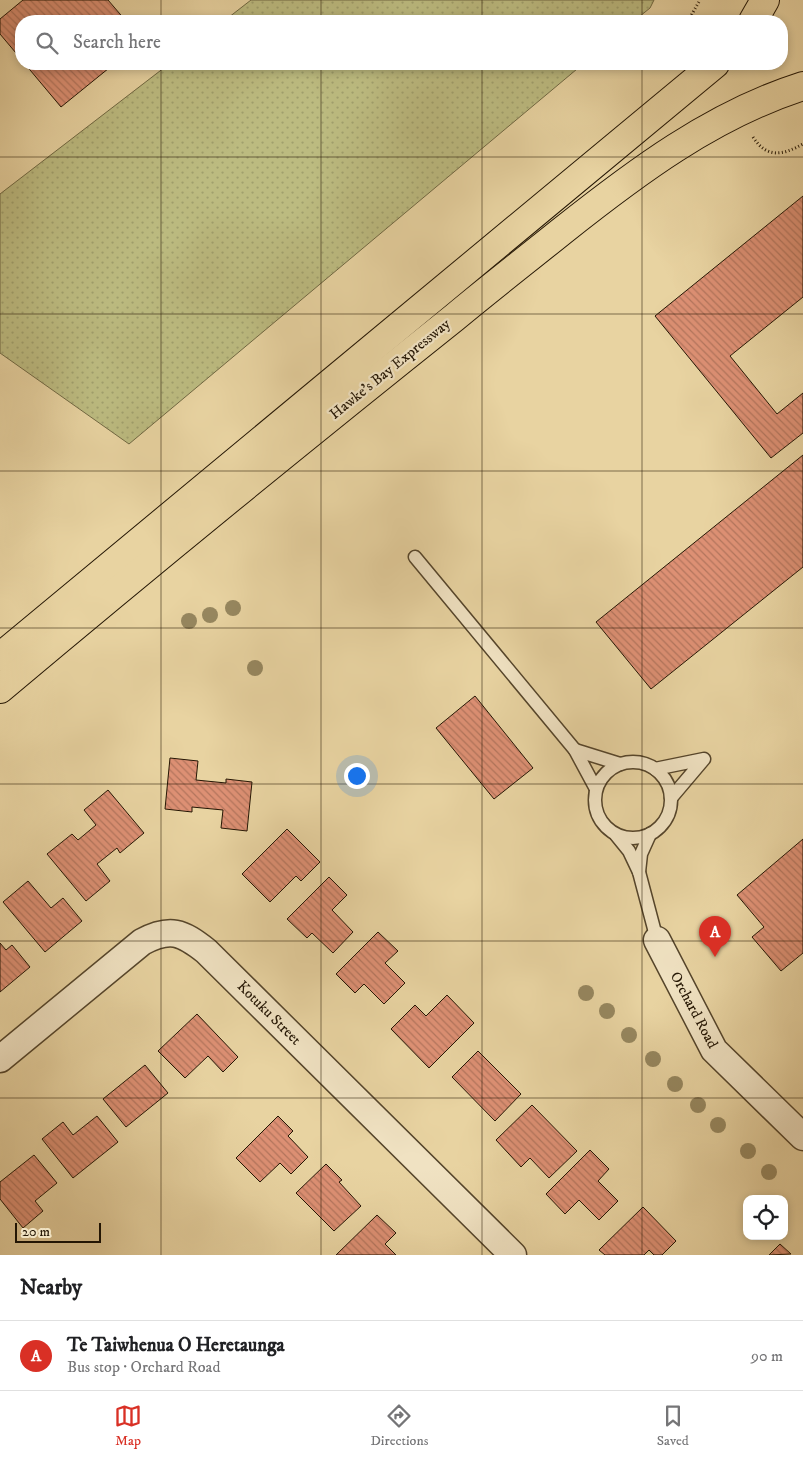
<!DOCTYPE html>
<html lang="en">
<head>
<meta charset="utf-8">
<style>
	:root { --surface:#fff; --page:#f6f6f6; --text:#202124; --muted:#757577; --line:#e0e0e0; --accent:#d93025 }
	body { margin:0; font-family:"IM FELL DW Pica",serif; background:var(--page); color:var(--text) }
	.controls { position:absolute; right:15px; bottom:15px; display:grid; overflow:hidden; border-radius:10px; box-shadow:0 2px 8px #0003 }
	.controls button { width:45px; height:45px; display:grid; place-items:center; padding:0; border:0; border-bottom:1px solid var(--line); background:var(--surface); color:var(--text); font:25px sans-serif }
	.scale { position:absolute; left:15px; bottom:12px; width:86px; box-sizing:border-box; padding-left:5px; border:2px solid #241604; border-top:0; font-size:14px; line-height:18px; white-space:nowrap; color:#241604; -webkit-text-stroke:4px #f0e2c2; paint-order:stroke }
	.you { position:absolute; left:356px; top:775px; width:18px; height:18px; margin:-12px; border:4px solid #fff; border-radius:50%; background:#1a73e8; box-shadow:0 0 0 8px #1a73e833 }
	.badge { display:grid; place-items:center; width:32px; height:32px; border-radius:50%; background:var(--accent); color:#fff; font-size:16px; font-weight:700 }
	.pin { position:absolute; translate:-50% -41px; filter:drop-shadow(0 1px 2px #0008) }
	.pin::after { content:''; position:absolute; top:26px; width:18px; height:15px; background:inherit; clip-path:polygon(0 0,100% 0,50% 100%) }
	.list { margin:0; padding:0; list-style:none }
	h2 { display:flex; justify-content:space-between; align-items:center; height:65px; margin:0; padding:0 20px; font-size:21px }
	h2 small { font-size:16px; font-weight:400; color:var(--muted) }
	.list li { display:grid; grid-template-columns:32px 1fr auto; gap:15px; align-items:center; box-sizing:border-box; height:70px; padding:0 20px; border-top:1px solid var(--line) }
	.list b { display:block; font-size:19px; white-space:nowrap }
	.list p { margin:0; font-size:16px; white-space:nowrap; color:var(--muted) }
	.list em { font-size:16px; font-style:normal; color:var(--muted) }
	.icon { flex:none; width:28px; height:28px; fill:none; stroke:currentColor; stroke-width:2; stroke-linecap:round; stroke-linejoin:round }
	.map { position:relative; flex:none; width:803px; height:1255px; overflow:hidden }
	.search { position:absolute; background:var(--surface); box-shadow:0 2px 8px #0003; left:15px; right:15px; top:15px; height:55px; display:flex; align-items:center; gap:12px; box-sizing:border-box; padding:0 18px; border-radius:20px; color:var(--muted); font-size:19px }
	.sheet { height:135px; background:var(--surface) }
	nav { display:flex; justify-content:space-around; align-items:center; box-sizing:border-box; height:70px; border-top:1px solid var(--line); background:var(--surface); font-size:14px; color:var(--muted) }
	nav a { display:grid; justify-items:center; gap:2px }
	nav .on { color:var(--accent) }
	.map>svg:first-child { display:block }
</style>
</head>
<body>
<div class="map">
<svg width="803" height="1255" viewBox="0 0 803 1255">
	<defs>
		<pattern id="grass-dots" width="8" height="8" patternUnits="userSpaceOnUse" patternTransform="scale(1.25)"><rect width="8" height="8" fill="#bcbb80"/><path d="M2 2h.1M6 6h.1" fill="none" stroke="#a1a06d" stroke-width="1.8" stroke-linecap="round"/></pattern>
		<pattern id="building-back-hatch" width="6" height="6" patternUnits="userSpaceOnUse" patternTransform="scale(1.25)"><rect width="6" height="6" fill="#dd9074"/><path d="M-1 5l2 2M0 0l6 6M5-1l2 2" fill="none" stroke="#b3755d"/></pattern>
	</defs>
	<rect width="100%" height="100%" fill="#e8d3a1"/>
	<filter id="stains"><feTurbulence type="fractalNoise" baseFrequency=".004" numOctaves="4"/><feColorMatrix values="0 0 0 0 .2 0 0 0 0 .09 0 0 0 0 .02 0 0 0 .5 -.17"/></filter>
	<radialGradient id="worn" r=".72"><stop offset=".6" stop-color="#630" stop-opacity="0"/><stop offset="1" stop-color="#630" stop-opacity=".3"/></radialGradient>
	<g fill="url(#grass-dots)" stroke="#706842">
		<polygon points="251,0 654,0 650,8 634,21 224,21"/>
		<polygon points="169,64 583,64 129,444 0,353 0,194"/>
	</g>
	<g fill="url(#building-back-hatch)" stroke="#241604">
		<polygon points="23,0 108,0 126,21 21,21 21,59 0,34 0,19"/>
		<polygon points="25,64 114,64 61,107"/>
		<polygon points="803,196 803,297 730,356 777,414 803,393 803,433 771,458 655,316"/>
		<polygon points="803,455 803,567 651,689 596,622"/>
		<polygon points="475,696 533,768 494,799 436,728"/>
		<polygon points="170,758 198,761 196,780 226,783 226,779 252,782 247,831 221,828 223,810 192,807 192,812 165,809"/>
		<polygon points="108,790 144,833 120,853 117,848 97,864 110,881 86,901 47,854 72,834 78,840 96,825 84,810"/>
		<polygon points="287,829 320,862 301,881 296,876 270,902 242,874"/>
		<polygon points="803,839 803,953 781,971 752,937 764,927 737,895"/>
		<polygon points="329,877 347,895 332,910 353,932 333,953 312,933 307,938 287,919"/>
		<polygon points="28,881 51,908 63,898 82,921 45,952 3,902"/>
		<polygon points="378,932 398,951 385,963 405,983 384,1004 364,984 355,993 336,974"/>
		<polygon points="0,943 6,950 12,945 30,967 0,992"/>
		<polygon points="447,995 474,1023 429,1068 391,1029 415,1005 426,1016"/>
		<polygon points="197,1014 238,1057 223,1072 208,1056 185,1078 158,1051"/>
		<polygon points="478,1051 521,1094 495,1121 452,1077"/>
		<polygon points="145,1065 168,1093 126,1127 103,1099"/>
		<polygon points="532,1105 577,1151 549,1178 530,1158 521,1167 496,1140"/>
		<polygon points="97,1116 118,1142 73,1178 42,1139 63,1122 73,1135"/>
		<polygon points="278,1116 293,1131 288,1136 308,1157 291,1174 280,1163 260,1182 236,1158"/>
		<polygon points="590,1150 609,1169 598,1181 618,1201 599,1220 579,1200 565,1214 546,1194"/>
		<polygon points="34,1155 57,1183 35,1201 43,1211 23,1228 0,1199 0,1182"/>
		<polygon points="326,1164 342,1180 339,1182 361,1206 334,1231 296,1193"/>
		<polygon points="643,1207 676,1241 662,1255 654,1255 649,1250 644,1255 605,1255 599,1250"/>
		<polygon points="377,1215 396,1233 385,1244 396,1255 336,1255"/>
		<polygon points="780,1244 791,1254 769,1255"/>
	</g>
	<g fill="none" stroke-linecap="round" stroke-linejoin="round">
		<defs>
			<g id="service">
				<polyline points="415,557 575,750"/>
				<circle cx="633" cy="800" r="38"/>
				<polyline points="655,769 704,759 671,798"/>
				<polyline points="596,789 575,750 620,764"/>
				<polyline points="616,835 629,851 639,872 657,940"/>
				<polyline points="639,872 641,854 650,834"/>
			</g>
			<g id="minor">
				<polyline points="657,940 714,1050 803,1137"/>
				<path d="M0 1059 142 942C170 927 182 932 206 951L513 1255"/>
			</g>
			<g id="trunk">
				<polyline points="753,21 765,0"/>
				<polyline points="0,657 715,64"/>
				<path d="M0 689C150 563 302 439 455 317 490 288 526 260 562 231 635 173 712 115 803 86"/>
			</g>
		</defs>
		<use href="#service" stroke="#55452b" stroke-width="15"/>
		<use href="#minor" stroke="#55452b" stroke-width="29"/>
		<use href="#trunk" stroke="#241604" stroke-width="30"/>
		<g stroke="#241604" stroke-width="3" stroke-dasharray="1 2.5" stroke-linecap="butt">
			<polyline points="688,21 700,0"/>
			<path d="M753 137C767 159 783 155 803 144"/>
		</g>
		<use href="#service" stroke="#f0e2c2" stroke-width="12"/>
		<use href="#minor" stroke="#f0e2c2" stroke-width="26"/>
		<use href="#trunk" stroke="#e8d3a1" stroke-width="28"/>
	</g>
	<g fill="#96875f">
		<circle cx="233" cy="608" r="8"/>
		<circle cx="210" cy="615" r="8"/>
		<circle cx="189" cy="621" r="8"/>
		<circle cx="255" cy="668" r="8"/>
		<circle cx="586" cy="993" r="8"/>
		<circle cx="607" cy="1011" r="8"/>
		<circle cx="629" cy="1035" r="8"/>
		<circle cx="653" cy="1059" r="8"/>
		<circle cx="675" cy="1084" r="8"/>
		<circle cx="698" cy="1105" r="8"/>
		<circle cx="718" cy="1125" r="8"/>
		<circle cx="748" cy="1151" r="8"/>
		<circle cx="769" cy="1172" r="8"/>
	</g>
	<path fill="none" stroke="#241604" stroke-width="1" stroke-opacity="0.55" d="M161 0V21M321 0V21M482 0V21M642 0V21M161 64V1255M321 64V1255M482 64V1255M642 64V1255M0 157H803M0 314H803M0 471H803M0 628H803M0 784H803M0 941H803M0 1098H803"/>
	<g text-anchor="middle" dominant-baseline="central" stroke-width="4.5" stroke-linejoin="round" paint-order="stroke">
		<g font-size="15" fill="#241604" stroke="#f0e2c2">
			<text transform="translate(390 369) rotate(-39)">Hawke's Bay Expressway</text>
			<text transform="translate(694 1010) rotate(62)">Orchard Road</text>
			<text transform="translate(269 1013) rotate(45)">Kotuku Street</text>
		</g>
	</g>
	<rect width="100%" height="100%" filter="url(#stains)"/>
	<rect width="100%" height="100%" fill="url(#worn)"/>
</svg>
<div class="controls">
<button><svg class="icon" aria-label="locate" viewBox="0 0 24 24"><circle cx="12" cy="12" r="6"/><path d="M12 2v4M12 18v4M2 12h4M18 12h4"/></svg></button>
</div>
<div class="scale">20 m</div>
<div class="you"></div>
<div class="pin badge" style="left:715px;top:957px">A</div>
<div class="search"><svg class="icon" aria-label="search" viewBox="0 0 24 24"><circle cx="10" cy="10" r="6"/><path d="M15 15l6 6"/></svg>Search here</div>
</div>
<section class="sheet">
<h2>Nearby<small></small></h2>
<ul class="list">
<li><span class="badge">A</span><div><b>Te Taiwhenua O Heretaunga</b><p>Bus stop · Orchard Road</p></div><em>90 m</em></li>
</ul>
</section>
<nav>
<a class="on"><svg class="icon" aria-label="map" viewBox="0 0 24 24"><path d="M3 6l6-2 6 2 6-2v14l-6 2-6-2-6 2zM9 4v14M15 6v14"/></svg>Map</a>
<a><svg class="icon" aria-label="directions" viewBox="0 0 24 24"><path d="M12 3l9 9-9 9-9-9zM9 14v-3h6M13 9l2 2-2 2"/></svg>Directions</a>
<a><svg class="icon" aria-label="saved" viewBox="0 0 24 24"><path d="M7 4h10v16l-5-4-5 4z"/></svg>Saved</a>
</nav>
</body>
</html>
